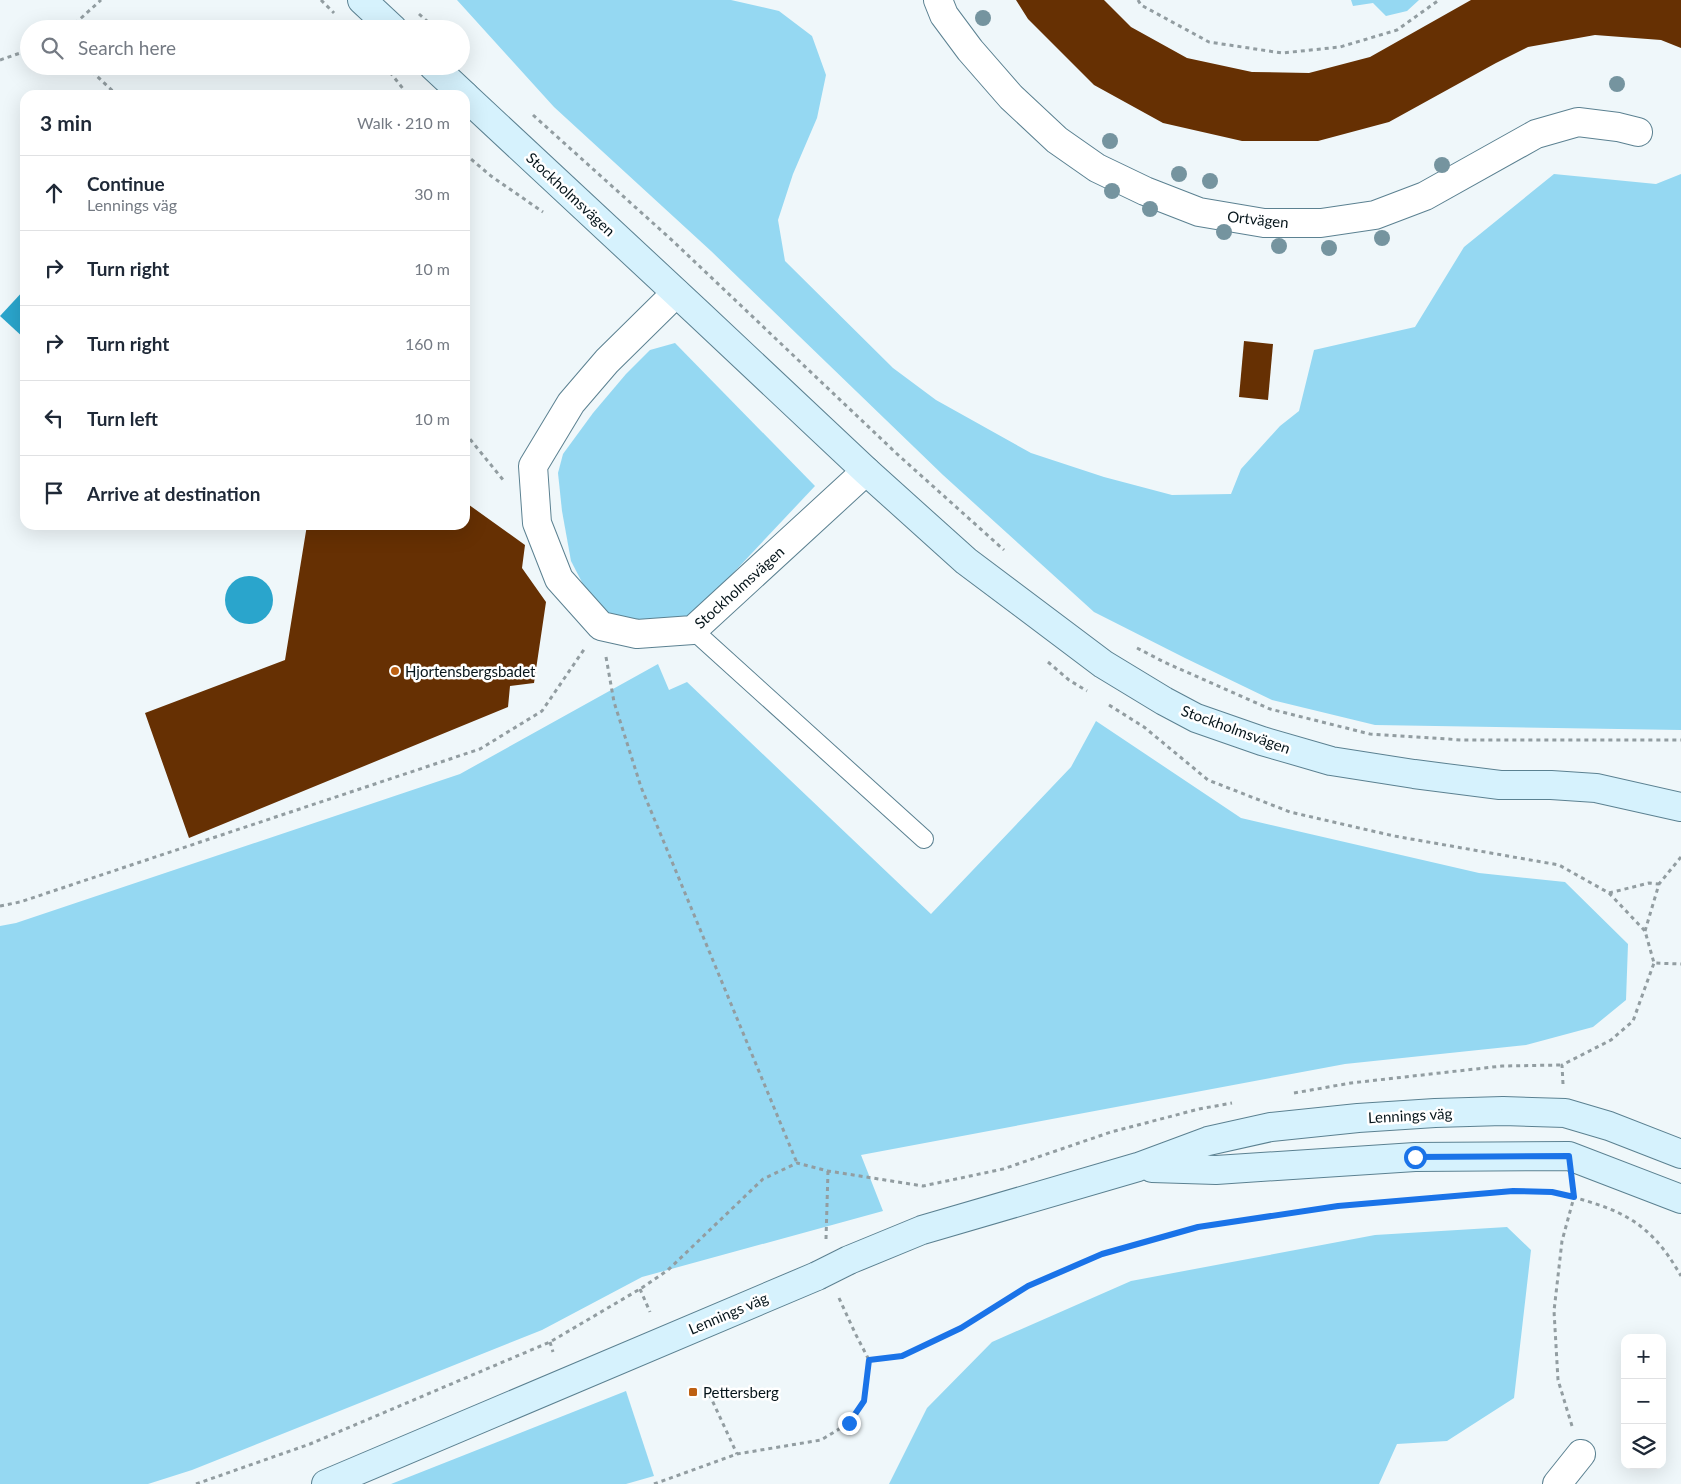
<!DOCTYPE html>
<html lang="en">
<head>
<meta charset="utf-8">
<style>
	:root { --surface:#fff; --page:#f6f6f7; --text:#1f2937; --muted:#747a83; --line:#e0e1e3 }
	body { margin:0; font-family:Lato,sans-serif; background:var(--page); color:var(--text) }
	.controls { position:absolute; right:15px; bottom:15px; display:grid; overflow:hidden; border-radius:10px; box-shadow:0 5px 20px #0002 }
	.controls button { width:45px; height:45px; display:grid; place-items:center; padding:0; border:0; border-bottom:1px solid var(--line); background:var(--surface); color:var(--text); font:25px sans-serif }
	.stop { position:absolute; width:15px; height:15px; margin:-11px; border:4px solid #1a73e8; border-radius:50%; background:#fff }
	.stop.end { background:#1a73e8; border-color:#fff; box-shadow:0 1px 5px #0008 }
	.list { margin:0; padding:0; list-style:none }
	h2 { display:flex; justify-content:space-between; align-items:center; height:65px; margin:0; padding:0 20px; font-size:21px }
	h2 small { font-size:16px; font-weight:400; color:var(--muted) }
	.list li { display:grid; grid-template-columns:32px 1fr auto; gap:15px; align-items:center; box-sizing:border-box; height:75px; padding:0 20px; border-top:1px solid var(--line) }
	.list b { display:block; font-size:19px; white-space:nowrap }
	.list p { margin:0; font-size:16px; white-space:nowrap; color:var(--muted) }
	.list em { font-size:16px; font-style:normal; color:var(--muted) }
	.icon { flex:none; width:28px; height:28px; fill:none; stroke:currentColor; stroke-width:2; stroke-linecap:round; stroke-linejoin:round }
	.map { position:relative; flex:none; width:1681px; height:1484px; overflow:hidden }
	.search { position:absolute; background:var(--surface); box-shadow:0 5px 20px #0002; left:20px; top:20px; width:450px; height:55px; display:flex; align-items:center; gap:12px; box-sizing:border-box; padding:0 18px; border-radius:28px; color:var(--muted); font-size:19px }
	.panel { position:absolute; background:var(--surface); box-shadow:0 5px 20px #0002; left:20px; top:90px; width:450px; height:440px; border-radius:15px }
	.map>svg:first-child { display:block }
</style>
</head>
<body>
<div class="map">
<svg width="1681" height="1484" viewBox="0 0 1681 1484">
	<rect width="100%" height="100%" fill="#eff7fa"/>
	<g fill="#95d8f2">
		<polygon points="457,0 731,0 779,11 812,36 826,75 817,118 793,174 778,220 785,261 893,368 936,400 1031,453 1104,477 1172,495 1231,494 1241,469 1280,426 1299,411 1314,350 1415,327 1464,247 1554,174 1656,184 1681,174 1681,730 1375,725 1272,700 1185,658 1094,612 943,475 711,251 554,107"/>
		<polygon points="1351,0 1419,0 1407,11 1386,16 1373,3 1353,6"/>
		<polygon points="675,343 815,486 673,637 603,613 587,592 571,561 562,511 558,473 563,454 593,413 626,374 650,350"/>
		<polygon points="658,664 669,690 687,682 931,914 1071,767 1096,721 1241,818 1479,873 1565,882 1628,944 1626,1000 1593,1027 1526,1045 1345,1064 861,1155 883,1211 642,1277 542,1330 192,1470 148,1484 0,1484 0,926 16,923 460,774"/>
		<polygon points="1507,1227 1531,1250 1514,1398 1447,1441 1397,1444 1379,1484 889,1484 927,1408 992,1342 1131,1281 1375,1235"/>
		<polygon points="626,1391 654,1476 626,1484 391,1484"/>
	</g>
	<g fill="#2aa5cc">
		<polygon points="25,289 25,339 0,316"/>
		<circle cx="249" cy="600" r="24"/>
	</g>
	<g fill="#663003">
		<polygon points="1016,0 1104,0 1131,27 1187,58 1252,72 1309,73 1370,57 1471,0 1681,0 1681,48 1661,40 1595,35 1528,47 1496,63 1389,122 1318,141 1242,141 1163,123 1094,85 1028,19"/>
		<polygon points="1244,341 1273,344 1268,400 1239,397"/>
		<polygon points="465,502 525,545 522,568 546,602 534,683 510,686 508,707 189,838 145,713 285,660 307,525 465,525"/>
	</g>
	<g fill="none" stroke-linecap="round" stroke-linejoin="round">
		<defs>
			<polyline id="lane" points="693,630 924,839"/>
			<g id="street">
				<polyline points="938,0 944,15 970,50 1011,97 1057,140 1097,168 1145,191 1199,212 1264,223 1321,223 1375,215 1425,196 1536,134 1578,122 1618,127 1638,132"/>
				<polyline points="676,293 607,361 571,403 533,466 537,523 559,579 601,626 637,634 693,630 866,471"/>
				<polyline points="1557,1484 1581,1454"/>
			</g>
			<g id="secondary">
				<polyline points="362,0 393,29"/>
				<polyline points="433,66 464,95"/>
				<polyline points="465,96 698,313 866,471 966,561 1103,664 1164,701 1196,718 1262,741 1331,761 1414,774 1500,785 1551,785 1596,788 1681,807"/>
				<polyline points="1152,1168 1216,1170 1415,1157 1569,1156 1681,1199"/>
				<polyline points="849,1260 922,1230 1138,1167 1208,1141 1271,1127 1358,1118 1435,1113 1503,1111 1565,1113 1609,1126 1681,1154"/>
				<polyline points="326,1484 817,1276"/>
			</g>
		</defs>
		<use href="#lane" stroke="#5b8191" stroke-width="20"/>
		<use href="#street" stroke="#5b8191" stroke-width="30"/>
		<use href="#secondary" stroke="#5b8191" stroke-width="30"/>
		<g stroke="#929da1" stroke-width="3" stroke-dasharray="4 4" stroke-linecap="butt">
			<polyline points="321,0 334,13"/>
			<polyline points="1138,0 1141,5 1209,42 1282,53 1340,47 1397,30 1439,0"/>
			<polyline points="419,14 436,29"/>
			<polyline points="69,29 101,0"/>
			<polyline points="0,60 29,50"/>
			<polyline points="86,66 117,95"/>
			<polyline points="385,66 408,95"/>
			<polyline points="533,115 674,242 896,453 1004,550"/>
			<polyline points="465,154 491,176 543,212"/>
			<polyline points="465,433 504,481"/>
			<polyline points="1137,648 1164,662 1270,709 1370,734 1462,740 1681,740"/>
			<polyline points="606,657 614,702 641,787 797,1163"/>
			<polyline points="1048,662 1069,680 1087,691"/>
			<polyline points="1109,705 1144,727 1208,780 1290,812 1394,836 1559,865 1609,893 1645,931 1654,963 1681,964"/>
			<polyline points="1609,893 1649,883 1659,884"/>
			<polyline points="0,906 20,902 480,749 542,711 585,648"/>
			<polyline points="1645,931 1659,884 1681,857"/>
			<polyline points="1563,1084 1562,1065 1611,1040 1633,1021 1654,963"/>
			<polyline points="1294,1093 1351,1083 1502,1066 1562,1065"/>
			<polyline points="826,1239 828,1171"/>
			<polyline points="640,1289 650,1312"/>
			<polyline points="839,1298 855,1333 869,1360"/>
			<polyline points="550,1342 553,1352"/>
			<polyline points="706,1387 737,1454"/>
			<path d="M1572 1426 1558 1380 1554 1311 1562 1241 1574 1197C1589 1202 1605 1206 1619 1213 1648 1227 1665 1248 1681 1276"/>
			<polyline points="196,1484 310,1444 550,1342 640,1289 668,1270 763,1179 797,1163 828,1171 923,1186 1003,1169 1111,1132 1199,1109 1232,1103"/>
			<polyline points="654,1484 737,1454 821,1440 849,1423 864,1401 869,1360 902,1356 961,1328 1028,1286 1102,1254 1198,1227 1338,1206 1513,1191 1552,1192 1574,1197 1574,1189"/>
		</g>
		<use href="#lane" stroke="#fff" stroke-width="18"/>
		<use href="#street" stroke="#fff" stroke-width="28"/>
		<use href="#secondary" stroke="#d6f2fd" stroke-width="28"/>
		<defs>
			<polyline id="secondary-bridge" points="817,1276 849,1260"/>
		</defs>
		<use href="#secondary-bridge" stroke="#5b8191" stroke-width="30" stroke-linecap="butt"/>
		<use href="#secondary-bridge" stroke="#d6f2fd" stroke-width="28"/>
	</g>
	<g fill="#75949f">
		<circle cx="983" cy="18" r="8"/>
		<circle cx="1617" cy="84" r="8"/>
		<circle cx="1110" cy="141" r="8"/>
		<circle cx="1442" cy="165" r="8"/>
		<circle cx="1179" cy="174" r="8"/>
		<circle cx="1210" cy="181" r="8"/>
		<circle cx="1112" cy="191" r="8"/>
		<circle cx="1150" cy="209" r="8"/>
		<circle cx="1224" cy="232" r="8"/>
		<circle cx="1382" cy="238" r="8"/>
		<circle cx="1279" cy="246" r="8"/>
		<circle cx="1329" cy="248" r="8"/>
	</g>
	<g fill="none" stroke-linecap="round" stroke-linejoin="round">
		<polyline stroke="#1a73e8" stroke-width="6" points="849,1423 864,1401 869,1360 902,1356 961,1328 1028,1286 1102,1254 1198,1227 1338,1206 1513,1191 1552,1192 1574,1197 1569,1156 1415,1157"/>
	</g>
	<g fill="#bd6012" stroke="#fff" stroke-width="2">
		<circle cx="395" cy="671" r="5"/>
		<rect x="688" y="1387" width="10" height="10" rx="2.5"/>
	</g>
	<g text-anchor="middle" dominant-baseline="central" stroke-width="5" stroke-linejoin="round" paint-order="stroke">
		<g font-size="15" fill="#06151b" stroke="#fff">
			<text transform="translate(571 194) rotate(43)">Stockholmsvägen</text>
			<text transform="translate(1258 219) rotate(6)">Ortvägen</text>
			<text transform="translate(739 587) rotate(-42)">Stockholmsvägen</text>
			<text transform="translate(1236 729) rotate(20)">Stockholmsvägen</text>
			<text transform="translate(1410 1115) rotate(-3)">Lennings väg</text>
			<text transform="translate(728 1313) rotate(-23)">Lennings väg</text>
		</g>
		<g font-size="15" fill="#06151b" stroke="#fff" text-anchor="start">
			<text x="405" y="671">Hjortensbergsbadet</text>
			<text x="703" y="1392">Pettersberg</text>
		</g>
	</g>
</svg>
<div class="controls">
<button>+</button>
<button>−</button>
<button><svg class="icon" aria-label="layers" viewBox="0 0 24 24"><path d="M12 4l9 5-9 5-9-5zM3 14l9 5 9-5"/></svg></button>
</div>
<div class="stop" style="left:1415px;top:1157px"></div>
<div class="stop end" style="left:849px;top:1423px"></div>
<div class="search"><svg class="icon" aria-label="search" viewBox="0 0 24 24"><circle cx="10" cy="10" r="6"/><path d="M15 15l6 6"/></svg>Search here</div>
<section class="panel">
<h2>3 min<small>Walk · 210 m</small></h2>
<ul class="list">
<li><svg class="icon" aria-label="ahead" viewBox="0 0 24 24"><path d="M12 20V5M6 11l6-6 6 6"/></svg><div><b>Continue</b><p>Lennings väg</p></div><em>30 m</em></li>
<li><svg class="icon" aria-label="right" viewBox="0 0 24 24"><path d="M7 20v-9h11M14 6l5 5-5 5"/></svg><div><b>Turn right</b></div><em>10 m</em></li>
<li><svg class="icon" aria-label="right" viewBox="0 0 24 24"><path d="M7 20v-9h11M14 6l5 5-5 5"/></svg><div><b>Turn right</b></div><em>160 m</em></li>
<li><svg class="icon" aria-label="left" viewBox="0 0 24 24"><path d="M17 20v-9H6M10 6l-5 5 5 5"/></svg><div><b>Turn left</b></div><em>10 m</em></li>
<li><svg class="icon" aria-label="arrive" viewBox="0 0 24 24"><path d="M6 21V4h12l-3 4 3 4H6"/></svg><div><b>Arrive at destination</b></div></li>
</ul>
</section>
</div>
</body>
</html>
